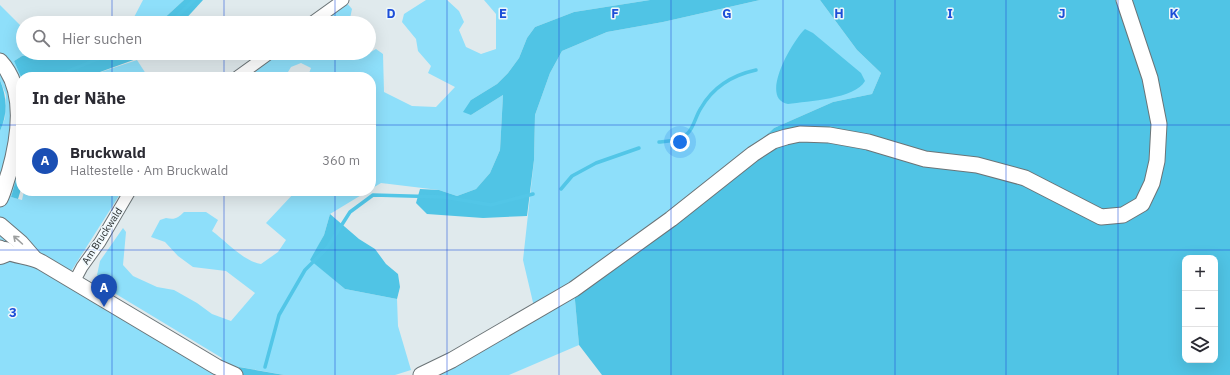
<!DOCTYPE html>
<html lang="de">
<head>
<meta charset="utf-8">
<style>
	:root { --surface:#fff; --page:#f2f2f3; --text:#2b2b33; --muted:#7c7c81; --line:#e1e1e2; --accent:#db2777 }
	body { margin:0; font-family:"IBM Plex Sans",sans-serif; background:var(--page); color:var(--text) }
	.controls { position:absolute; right:12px; bottom:12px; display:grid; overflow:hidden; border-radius:8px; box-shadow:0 4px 16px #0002 }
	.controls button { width:36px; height:36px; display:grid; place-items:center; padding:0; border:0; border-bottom:1px solid var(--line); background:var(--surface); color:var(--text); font:20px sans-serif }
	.you { position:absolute; left:680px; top:142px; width:14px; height:14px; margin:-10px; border:3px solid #fff; border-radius:50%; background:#1a73e8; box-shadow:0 0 0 6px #1a73e833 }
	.badge { display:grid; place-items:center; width:26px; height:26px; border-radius:50%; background:var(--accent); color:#fff; font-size:13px; font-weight:700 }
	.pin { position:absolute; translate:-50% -33px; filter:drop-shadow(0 1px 2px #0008) }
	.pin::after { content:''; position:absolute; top:21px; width:14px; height:12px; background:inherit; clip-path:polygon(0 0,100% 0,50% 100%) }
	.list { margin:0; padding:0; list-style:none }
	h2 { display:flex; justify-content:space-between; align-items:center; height:52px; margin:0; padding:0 16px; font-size:17px }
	h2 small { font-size:13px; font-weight:400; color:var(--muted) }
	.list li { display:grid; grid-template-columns:26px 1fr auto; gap:12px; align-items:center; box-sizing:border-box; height:72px; padding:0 16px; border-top:1px solid var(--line) }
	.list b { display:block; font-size:15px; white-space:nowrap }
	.list p { margin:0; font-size:13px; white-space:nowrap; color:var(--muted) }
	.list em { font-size:13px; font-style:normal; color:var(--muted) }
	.icon { flex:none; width:22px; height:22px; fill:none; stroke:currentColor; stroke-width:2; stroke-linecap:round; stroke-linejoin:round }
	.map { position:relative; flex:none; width:1230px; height:375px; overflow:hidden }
	.search { position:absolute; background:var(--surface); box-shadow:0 4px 16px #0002; left:16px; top:16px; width:360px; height:44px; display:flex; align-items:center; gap:10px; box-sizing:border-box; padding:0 14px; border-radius:22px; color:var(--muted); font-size:15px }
	.panel { position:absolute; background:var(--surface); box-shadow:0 4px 16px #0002; left:16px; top:72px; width:360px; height:124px; border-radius:16px }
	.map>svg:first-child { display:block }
</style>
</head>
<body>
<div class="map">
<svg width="1230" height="375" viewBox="0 0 1230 375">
	<rect width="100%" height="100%" fill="#e0eaed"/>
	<g fill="#8edffa">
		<polygon points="143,0 184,0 159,23 131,23"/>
		<polygon points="426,0 447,0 459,11 464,22 459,30 466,47 481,54 496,49 496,14 484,0 650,0 574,12 535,27 527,38 519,58 508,73 497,84 471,100 471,115 503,95 500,150 490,173 476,189 457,196 439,190 381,183 371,189 371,77 310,77 308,76 311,68 301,63 291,67 285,77 254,77 251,75 279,53 369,53 376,49 383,54 384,92 412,106 436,107 455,87 428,73 431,66 418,51 416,39 402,22 404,14"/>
		<polygon points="760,0 820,0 857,50 881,73 872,94 833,102 774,128 713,187 574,289 579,345 509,375 421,375 535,311 523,260 534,160 535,115 550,73 562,51 607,32 663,22"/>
		<polygon points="346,2 352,9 349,23 319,23"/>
		<path d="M0 5 23 28V53H45L22 56 14 61 21 77V163L11 197 22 200 24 191H122L63 284 215 372 222 358 111 291 97 275 100 261 123 228 126 232 123 265 133 276 157 287 174 290 197 303 212 314 231 321 255 293 226 271 193 267 178 256 165 242 151 237 160 220 166 218C175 220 178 218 184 212H206L218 220 212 231C227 242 243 261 261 264L278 252 286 240 266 223 295 192 368 191 330 214 324 235 311 260 345 289 397 299 398 326 411 370 395 375H284L240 367V375H0V131L5 118 6 95 0 80Z"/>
		<polygon points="137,60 148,77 86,77"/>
	</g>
	<g fill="#50c4e5" fill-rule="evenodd">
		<polygon points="184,0 203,0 182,23 159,23"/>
		<polygon points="650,0 760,0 663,22 607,32 562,51 550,73 535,115 534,160 527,216 483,218 427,214 416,203 420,189 439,190 457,196 476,189 490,173 500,150 503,95 471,115 463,112 471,100 497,84 508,73 519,58 527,38 535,27 574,12"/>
		<path d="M820 0H1230V375H602L579 345 574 289 713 187 774 128 833 102 872 94 881 73 857 50ZM1185 258H1215V360H1185Z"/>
		<polygon points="45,53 77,55 89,53 153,53 86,77 21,77 14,61 22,56"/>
		<path d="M0 80C7 98 8 113 0 131Z"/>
		<polygon points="21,163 21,189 18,199 11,197"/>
		<polygon points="330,214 359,239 375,249 386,264 398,274 400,287 397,299 345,289 310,260 324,235"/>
		<polygon points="239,367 284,375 240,375"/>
	</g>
	<path fill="#52c6e7" d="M805 29 813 33 861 73 865 81C855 99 808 101 788 104 758 99 793 40 805 29Z"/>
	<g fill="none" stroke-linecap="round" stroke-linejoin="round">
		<g stroke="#52c6e7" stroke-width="3.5">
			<polyline points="170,23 194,0"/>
			<polyline points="33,77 63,73 113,53"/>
			<path d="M659 142C670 141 680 141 688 133 694 127 696 115 701 108 713 87 733 75 756 70"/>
			<polyline points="561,189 572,176 596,163 639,148"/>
			<polyline points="265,367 279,315 305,270 327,248 350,212 373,195 444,197 491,205 533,194"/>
		</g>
		<defs>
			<g id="street">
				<polyline points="311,23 343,0"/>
				<polyline points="237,77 270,53"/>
				<polyline points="74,282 82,267 100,242 130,191"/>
			</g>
			<g id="secondary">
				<path d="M0 61C27 90 19 138 9 173 6 181 4 191 0 199"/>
				<polyline points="0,225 21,243 34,258"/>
				<path d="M0 248C12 257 28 255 41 262L217 367 235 375"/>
				<polyline points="421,375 452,360 574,289 671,219 753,154 773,141 786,137 800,134 829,135 868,142 925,159 977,165 1025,178 1101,217 1123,215 1142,204 1152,183 1157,161 1159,124 1150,78 1124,0"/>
			</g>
			<polyline id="highway" points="0,254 5,252"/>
		</defs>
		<use href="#street" stroke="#6b7477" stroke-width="13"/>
		<use href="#secondary" stroke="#6b7477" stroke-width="17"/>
		<use href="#highway" stroke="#6b7477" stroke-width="22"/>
		<use href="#street" stroke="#fff" stroke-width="11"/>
		<use href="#secondary" stroke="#fff" stroke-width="15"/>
		<use href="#highway" stroke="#fff" stroke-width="20"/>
	</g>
	<defs><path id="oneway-shaft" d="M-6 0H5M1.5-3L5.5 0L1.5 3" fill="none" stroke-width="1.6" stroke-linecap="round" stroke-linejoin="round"/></defs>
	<use stroke="#9d9f9f" href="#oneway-shaft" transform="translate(18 240) rotate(-138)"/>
	<path fill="none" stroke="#1d4ed8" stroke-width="1" stroke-opacity="0.55" d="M112 0V23M224 0V23M335 0V23M447 0V375M559 0V375M671 0V375M783 0V375M895 0V375M1006 0V375M1118 0V375M112 53V77M224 53V77M335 53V77M0 125H21M371 125H1230M112 191V375M224 191V375M335 191V375M0 250H1230"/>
	<g text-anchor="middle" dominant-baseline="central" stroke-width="3" stroke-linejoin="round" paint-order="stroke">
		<g font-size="10" fill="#25292a" stroke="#edf7fb">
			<text transform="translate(102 236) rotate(-57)">Am Bruckwald</text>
		</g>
	</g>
	<g font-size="13" text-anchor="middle" font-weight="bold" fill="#1d4ed8" stroke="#edf7fb" stroke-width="3" stroke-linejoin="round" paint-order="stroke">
		<text x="391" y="18">D</text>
		<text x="503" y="18">E</text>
		<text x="615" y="18">F</text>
		<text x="727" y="18">G</text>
		<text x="839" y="18">H</text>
		<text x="950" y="18">I</text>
		<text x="1062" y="18">J</text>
		<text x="1174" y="18">K</text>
		<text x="13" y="317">3</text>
	</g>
</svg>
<div class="controls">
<button>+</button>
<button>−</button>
<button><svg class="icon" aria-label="layers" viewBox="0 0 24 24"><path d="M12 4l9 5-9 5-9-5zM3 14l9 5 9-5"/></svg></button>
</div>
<div class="you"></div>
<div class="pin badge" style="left:104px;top:307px;background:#1a4fb4">A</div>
<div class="search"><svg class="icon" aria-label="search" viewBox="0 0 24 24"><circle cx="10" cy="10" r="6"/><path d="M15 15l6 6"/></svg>Hier suchen</div>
<section class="panel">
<h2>In der Nähe<small></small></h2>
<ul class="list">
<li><span class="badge" style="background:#1a4fb4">A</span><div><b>Bruckwald</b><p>Haltestelle · Am Bruckwald</p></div><em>360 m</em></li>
</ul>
</section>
</div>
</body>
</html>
